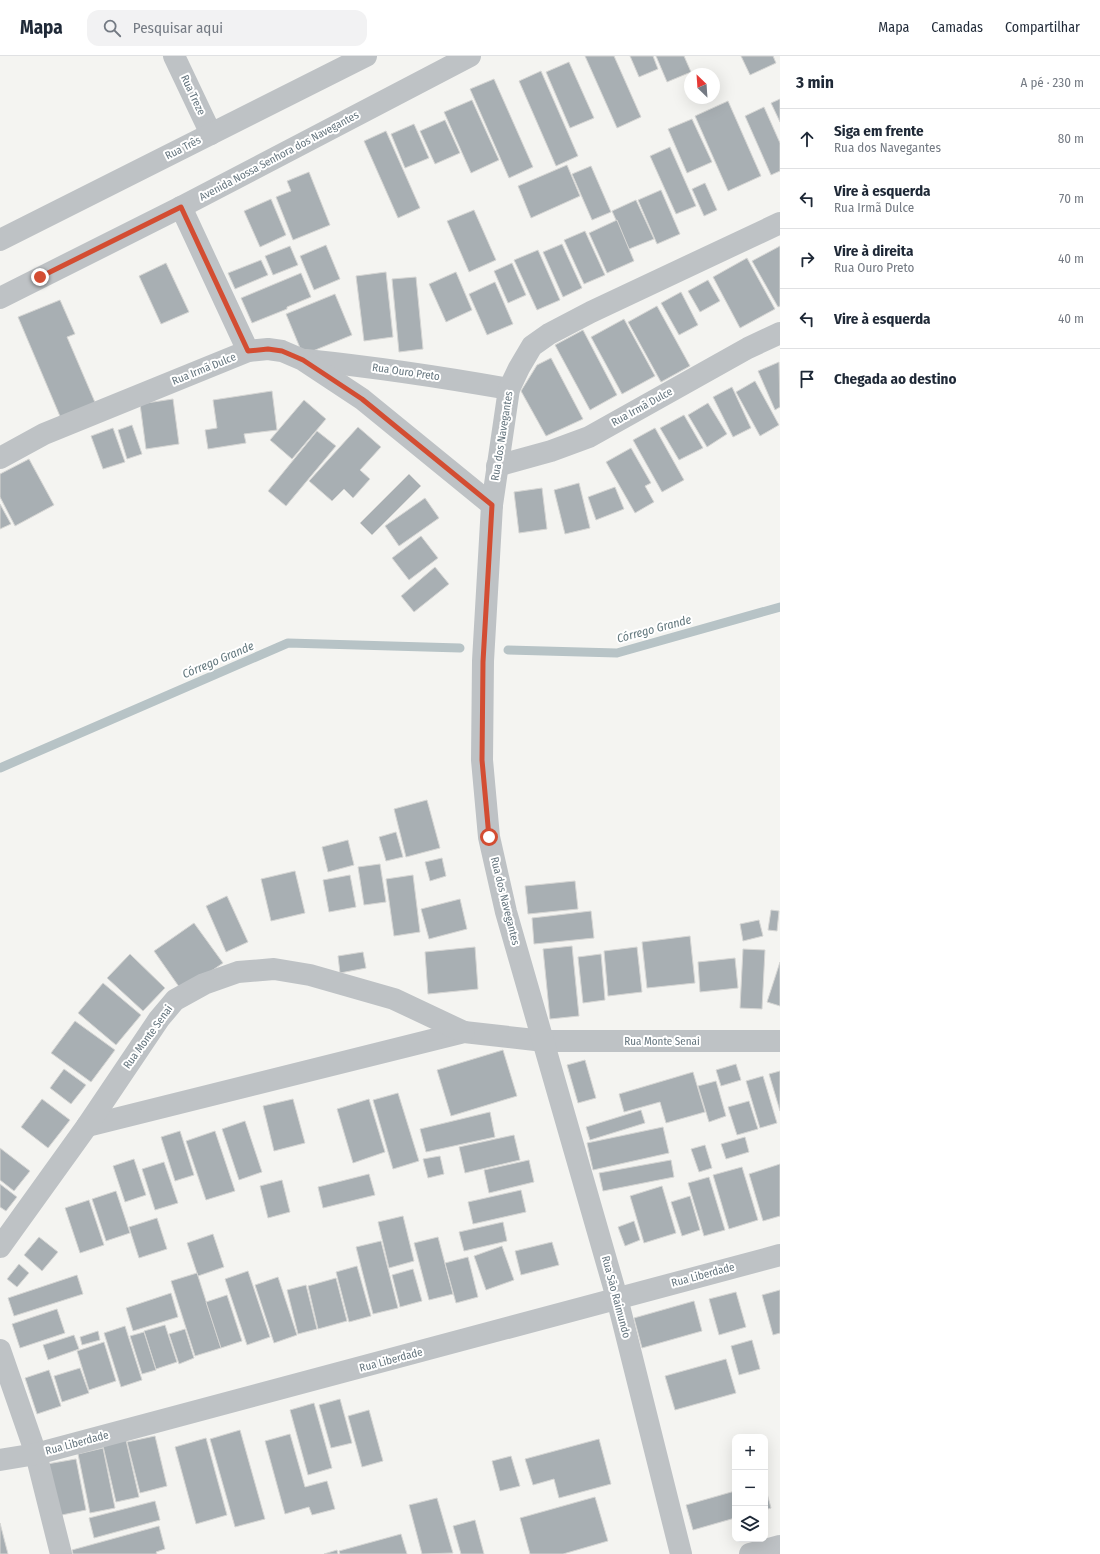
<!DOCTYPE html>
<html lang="pt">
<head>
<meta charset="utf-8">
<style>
	:root { --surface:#fff; --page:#f2f2f3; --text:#1f2937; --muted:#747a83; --line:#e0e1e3 }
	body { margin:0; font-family:"Fira Sans Condensed",sans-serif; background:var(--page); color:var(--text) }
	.controls { position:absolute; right:12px; bottom:12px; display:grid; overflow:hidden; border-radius:8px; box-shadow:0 4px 16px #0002 }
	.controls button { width:36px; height:36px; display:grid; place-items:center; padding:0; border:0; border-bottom:1px solid var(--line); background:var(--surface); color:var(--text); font:20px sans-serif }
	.compass { position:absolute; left:684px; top:12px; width:36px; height:36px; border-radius:50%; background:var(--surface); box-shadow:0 4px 16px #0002; rotate:335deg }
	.stop { position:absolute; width:12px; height:12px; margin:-9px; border:3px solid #d34d32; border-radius:50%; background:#fff }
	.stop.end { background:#d34d32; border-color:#fff; box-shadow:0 1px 4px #0008 }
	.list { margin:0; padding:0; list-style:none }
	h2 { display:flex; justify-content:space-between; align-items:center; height:52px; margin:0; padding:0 16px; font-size:17px }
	h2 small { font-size:13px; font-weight:400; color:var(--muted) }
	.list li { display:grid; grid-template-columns:26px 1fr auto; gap:12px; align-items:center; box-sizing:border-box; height:60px; padding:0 16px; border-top:1px solid var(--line) }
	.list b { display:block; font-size:15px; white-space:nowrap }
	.list p { margin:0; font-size:13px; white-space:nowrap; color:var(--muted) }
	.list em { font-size:13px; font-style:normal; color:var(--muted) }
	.icon { flex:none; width:22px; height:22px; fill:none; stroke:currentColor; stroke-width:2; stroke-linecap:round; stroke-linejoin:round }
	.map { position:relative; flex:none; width:780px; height:1498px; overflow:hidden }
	header { display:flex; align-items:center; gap:24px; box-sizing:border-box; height:56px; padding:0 20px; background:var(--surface); border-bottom:1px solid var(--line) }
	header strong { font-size:19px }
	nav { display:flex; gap:22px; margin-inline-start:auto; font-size:14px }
	.search { width:280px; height:36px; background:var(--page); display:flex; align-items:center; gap:10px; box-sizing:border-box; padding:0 14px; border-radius:12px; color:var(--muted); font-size:15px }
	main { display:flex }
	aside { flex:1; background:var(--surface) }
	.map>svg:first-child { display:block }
</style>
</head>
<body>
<header>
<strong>Mapa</strong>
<div class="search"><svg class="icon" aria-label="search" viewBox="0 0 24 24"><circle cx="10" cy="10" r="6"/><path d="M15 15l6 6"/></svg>Pesquisar aqui</div>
<nav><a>Mapa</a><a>Camadas</a><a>Compartilhar</a></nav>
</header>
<main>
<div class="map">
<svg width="780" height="1498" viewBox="0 0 780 1498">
	<rect width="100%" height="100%" fill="#f4f4f1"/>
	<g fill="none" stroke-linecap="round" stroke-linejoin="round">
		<g stroke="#b7c3c6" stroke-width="9">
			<polyline points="508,594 617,597 780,551"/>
			<polyline points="0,712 288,587 460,592"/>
		</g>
	</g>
	<g fill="#a8afb3" stroke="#d6d6d4">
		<polygon points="585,0 614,0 641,61 617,72"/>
		<polygon points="630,0 653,0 658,13 639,21"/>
		<polygon points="656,0 684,0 691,16 667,26"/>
		<polygon points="741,0 773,0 776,7 750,19"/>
		<polygon points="569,6 594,62 570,72 546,16"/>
		<polygon points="541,15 578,100 556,110 519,25"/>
		<polygon points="494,23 533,111 509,122 470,33"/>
		<polygon points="780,43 780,66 771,47"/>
		<polygon points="472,44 499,104 471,117 444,56"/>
		<polygon points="728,45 761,120 728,135 695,60"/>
		<polygon points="764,51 780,87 780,115 771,119 745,60"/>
		<polygon points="692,63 712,106 687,117 668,73"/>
		<polygon points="445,64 460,97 435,108 420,75"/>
		<polygon points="414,68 429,102 405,112 391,78"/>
		<polygon points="386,75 420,152 398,162 364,85"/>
		<polygon points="670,91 696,150 676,158 650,100"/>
		<polygon points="567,109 580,140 531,162 518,130"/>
		<polygon points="591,110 611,156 592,164 572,118"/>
		<polygon points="309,116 330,169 293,184 276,141 291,135 287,125"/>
		<polygon points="705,127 717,154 704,160 692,133"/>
		<polygon points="661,134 680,178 657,188 638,144"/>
		<polygon points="271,143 286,179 260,191 244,155"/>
		<polygon points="636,144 654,183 629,193 612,155"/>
		<polygon points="474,154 496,204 469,216 447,165"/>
		<polygon points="617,164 634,205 607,217 589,177"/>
		<polygon points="585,175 605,219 584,228 564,184"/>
		<polygon points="562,188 582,232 563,241 543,196"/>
		<polygon points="326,189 340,223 314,234 300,200"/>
		<polygon points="290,190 298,209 273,219 265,200"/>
		<polygon points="780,190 780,250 778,251 752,205"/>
		<polygon points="538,194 560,244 537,254 514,204"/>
		<polygon points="747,202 775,253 740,272 713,221"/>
		<polygon points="261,204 268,219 235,233 228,217"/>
		<polygon points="166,207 189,256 161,268 139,220"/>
		<polygon points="512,207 526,239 508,247 494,215"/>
		<polygon points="386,216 393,281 364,285 356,220"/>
		<polygon points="456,216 472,254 446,266 429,228"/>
		<polygon points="301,217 311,241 287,251 287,253 252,267 241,242"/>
		<polygon points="416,221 423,293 399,296 392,223"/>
		<polygon points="708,224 720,245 700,256 688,235"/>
		<polygon points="495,226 513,268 487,279 469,238"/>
		<polygon points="681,236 698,269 679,279 661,247"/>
		<polygon points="335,238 352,279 303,299 286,258"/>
		<polygon points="60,244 75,278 67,281 97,351 62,365 18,261"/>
		<polygon points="657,250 690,310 661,326 628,266"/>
		<polygon points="624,263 655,320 622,338 591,281"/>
		<polygon points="583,274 617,339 590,354 555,289"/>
		<polygon points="551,302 583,363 546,380 521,335 537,309"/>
		<polygon points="779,306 780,351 775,354 758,315"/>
		<polygon points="755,325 779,369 760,380 736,336"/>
		<polygon points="732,331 751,372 733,381 713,341"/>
		<polygon points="272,335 277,374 244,378 246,387 208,393 205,374 217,372 213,344"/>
		<polygon points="173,343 179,388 146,393 140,348"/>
		<polygon points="304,344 326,363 292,403 270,384"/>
		<polygon points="708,347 727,378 707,391 688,359"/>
		<polygon points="684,359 703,392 679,404 660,372"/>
		<polygon points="132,369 142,398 127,403 118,374"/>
		<polygon points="358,371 381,391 360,414 370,423 353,442 344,433 332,445 309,425"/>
		<polygon points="113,372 125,406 103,413 91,380"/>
		<polygon points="655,372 684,424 662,436 633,384"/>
		<polygon points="317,375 336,390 286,450 268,435"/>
		<polygon points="631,392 651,427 645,430 654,446 635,457 606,406"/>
		<polygon points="29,403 54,449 15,470 0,441 0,418"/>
		<polygon points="409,418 421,430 372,479 360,467"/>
		<polygon points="579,427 590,472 565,478 554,434"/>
		<polygon points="615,431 624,453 596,464 588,441"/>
		<polygon points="542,432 547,473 519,477 514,436"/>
		<polygon points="425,442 439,462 399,490 385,470"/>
		<polygon points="0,448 11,468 0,473"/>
		<polygon points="421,480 438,502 409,524 392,502"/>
		<polygon points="435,511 449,528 414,556 401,540"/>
		<polygon points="427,744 440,792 406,801 394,753"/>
		<polygon points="396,776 403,801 386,805 379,781"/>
		<polygon points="348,784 354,809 328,816 322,791"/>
		<polygon points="442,802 446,820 430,825 425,806"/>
		<polygon points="380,808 386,846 364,849 358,811"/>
		<polygon points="295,815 305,857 271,865 261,823"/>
		<polygon points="350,819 356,851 329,856 323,824"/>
		<polygon points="413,819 420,876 394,880 386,823"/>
		<polygon points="575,825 578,853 528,858 525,830"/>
		<polygon points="227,840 248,886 226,896 206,850"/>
		<polygon points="460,843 467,873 429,883 421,853"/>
		<polygon points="771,854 779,855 777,875 768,874"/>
		<polygon points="591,855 594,882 534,888 532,862"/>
		<polygon points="759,864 763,880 743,885 740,868"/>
		<polygon points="194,867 223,907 182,935 154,895"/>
		<polygon points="690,880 695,927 647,932 642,886"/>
		<polygon points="572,890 579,960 550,963 543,893"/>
		<polygon points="475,891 478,933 428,938 425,896"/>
		<polygon points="637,891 642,936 608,940 604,895"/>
		<polygon points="743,893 765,894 762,953 740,952"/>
		<polygon points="363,896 366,912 340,917 338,900"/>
		<polygon points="130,898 165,932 143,955 107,922"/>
		<polygon points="601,898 605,944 583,947 578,901"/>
		<polygon points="735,902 738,932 700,936 698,906"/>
		<polygon points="780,906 780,950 767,946"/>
		<polygon points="103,927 141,959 116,989 78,957"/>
		<polygon points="75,965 115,994 91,1026 51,997"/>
		<polygon points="503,994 517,1040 451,1060 437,1014"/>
		<polygon points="585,1004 596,1042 578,1047 567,1009"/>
		<polygon points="736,1008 741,1024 721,1030 716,1014"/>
		<polygon points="64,1013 86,1029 71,1048 50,1032"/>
		<polygon points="780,1015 780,1055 769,1018"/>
		<polygon points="693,1016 705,1056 666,1067 660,1046 624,1056 619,1038"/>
		<polygon points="763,1020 777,1067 760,1072 746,1025"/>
		<polygon points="716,1025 726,1060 709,1066 698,1030"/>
		<polygon points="398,1037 419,1105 393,1113 373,1044"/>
		<polygon points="42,1043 70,1064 48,1092 21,1071"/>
		<polygon points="293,1043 305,1087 274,1095 263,1050"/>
		<polygon points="369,1043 385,1096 353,1107 337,1053"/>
		<polygon points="749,1045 758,1073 737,1079 728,1051"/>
		<polygon points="641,1054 645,1067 590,1084 586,1071"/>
		<polygon points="490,1056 495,1081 426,1096 420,1073"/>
		<polygon points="245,1065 262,1116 239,1124 222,1073"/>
		<polygon points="663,1071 669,1097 593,1114 587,1087"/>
		<polygon points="180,1075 194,1119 175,1125 161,1081"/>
		<polygon points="215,1075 235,1135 206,1144 186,1085"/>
		<polygon points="514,1079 520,1104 465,1117 459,1091"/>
		<polygon points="745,1081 749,1096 726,1103 721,1088"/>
		<polygon points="705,1089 712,1112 699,1116 691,1093"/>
		<polygon points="0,1092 30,1115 14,1135 0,1124"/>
		<polygon points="440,1100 444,1118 428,1122 423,1103"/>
		<polygon points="134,1103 146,1139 125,1146 113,1110"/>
		<polygon points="529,1104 534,1126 489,1137 484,1114"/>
		<polygon points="671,1104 674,1121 603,1135 599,1117"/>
		<polygon points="164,1106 178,1147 155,1154 142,1113"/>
		<polygon points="780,1108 780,1160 763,1165 749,1118"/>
		<polygon points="742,1111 758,1164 729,1173 713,1119"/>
		<polygon points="369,1118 375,1139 323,1152 318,1131"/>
		<polygon points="709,1121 725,1174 704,1180 688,1127"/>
		<polygon points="282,1124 290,1156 268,1162 260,1130"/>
		<polygon points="0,1128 17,1141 6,1155 0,1151"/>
		<polygon points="662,1130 676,1177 644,1187 630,1140"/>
		<polygon points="521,1134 526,1156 473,1168 468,1146"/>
		<polygon points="116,1135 130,1177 106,1185 92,1143"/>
		<polygon points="690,1140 700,1174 682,1180 671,1146"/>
		<polygon points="89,1144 104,1189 80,1197 65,1152"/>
		<polygon points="403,1160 414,1205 389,1212 378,1166"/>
		<polygon points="157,1162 167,1193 139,1202 129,1171"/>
		<polygon points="634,1165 640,1184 625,1190 618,1171"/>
		<polygon points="503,1166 507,1185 464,1195 459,1176"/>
		<polygon points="213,1178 224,1211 198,1220 187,1187"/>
		<polygon points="39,1181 58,1196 42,1215 24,1199"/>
		<polygon points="438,1181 453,1238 429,1244 414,1187"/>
		<polygon points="381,1185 398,1252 373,1258 356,1191"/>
		<polygon points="552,1186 559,1209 521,1219 515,1195"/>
		<polygon points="502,1190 514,1224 486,1234 474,1200"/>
		<polygon points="468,1201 478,1241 456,1247 445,1207"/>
		<polygon points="19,1208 29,1217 17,1231 7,1223"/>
		<polygon points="357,1210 371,1260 349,1266 336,1216"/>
		<polygon points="413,1213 422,1245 400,1251 392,1219"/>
		<polygon points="248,1215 270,1281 247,1289 225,1223"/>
		<polygon points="197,1217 221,1292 195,1300 171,1225"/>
		<polygon points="77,1219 83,1238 14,1260 8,1242"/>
		<polygon points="278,1221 297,1279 274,1287 255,1229"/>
		<polygon points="336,1222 347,1265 318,1273 308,1230"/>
		<polygon points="306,1229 317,1273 298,1278 287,1234"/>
		<polygon points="780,1234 780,1277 773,1279 762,1239"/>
		<polygon points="736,1236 746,1271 719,1279 709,1243"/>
		<polygon points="171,1237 178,1261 133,1275 126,1252"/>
		<polygon points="227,1239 242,1285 221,1292 206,1246"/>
		<polygon points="694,1245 702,1275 642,1292 634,1262"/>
		<polygon points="57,1253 65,1277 20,1292 12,1268"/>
		<polygon points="165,1269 177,1306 156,1313 144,1275"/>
		<polygon points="125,1270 142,1324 121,1331 104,1277"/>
		<polygon points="185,1273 194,1302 179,1308 169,1278"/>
		<polygon points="98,1275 100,1284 82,1289 80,1281"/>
		<polygon points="144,1276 156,1314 142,1318 130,1280"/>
		<polygon points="74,1279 79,1293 48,1304 43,1289"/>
		<polygon points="752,1284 760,1313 739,1319 731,1290"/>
		<polygon points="104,1286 116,1325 89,1334 77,1295"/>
		<polygon points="726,1303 736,1337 675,1354 665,1320"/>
		<polygon points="80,1312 89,1337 62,1346 54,1320"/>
		<polygon points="49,1314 61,1350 37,1358 25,1322"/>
		<polygon points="340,1343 352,1387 331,1392 319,1349"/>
		<polygon points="314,1347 332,1412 308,1419 290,1354"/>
		<polygon points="369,1354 383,1405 362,1411 348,1360"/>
		<polygon points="240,1374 265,1463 235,1471 210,1383"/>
		<polygon points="290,1378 305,1431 327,1425 335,1453 312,1459 309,1451 285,1458 265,1385"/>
		<polygon points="155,1380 167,1430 140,1437 127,1386"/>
		<polygon points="206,1382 227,1459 196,1468 175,1391"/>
		<polygon points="599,1383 611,1428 559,1442 554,1423 533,1429 525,1403"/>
		<polygon points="126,1384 139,1441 116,1446 103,1390"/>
		<polygon points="103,1392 115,1452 90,1457 78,1398"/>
		<polygon points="511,1400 520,1430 500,1435 492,1405"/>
		<polygon points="76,1403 86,1454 57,1460 47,1408"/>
		<polygon points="765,1430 771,1452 765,1454"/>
		<polygon points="735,1435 735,1462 693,1474 686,1449"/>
		<polygon points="595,1441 608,1485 563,1498 530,1498 520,1462"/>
		<polygon points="437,1442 453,1497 422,1498 409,1449"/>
		<polygon points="155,1445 160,1464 94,1482 89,1462"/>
		<polygon points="475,1464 484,1498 461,1498 453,1470"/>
		<polygon points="0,1467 8,1498 0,1498"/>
		<polygon points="159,1470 165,1493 156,1496 157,1498 73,1498 72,1494"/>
		<polygon points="401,1478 407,1498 340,1498 339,1495"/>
		<polygon points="337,1494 338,1498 324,1498"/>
	</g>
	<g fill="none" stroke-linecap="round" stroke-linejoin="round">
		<g stroke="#bec2c5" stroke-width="22">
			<polyline points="174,0 211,78"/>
			<polyline points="181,151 248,295"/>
			<polyline points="0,184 366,0"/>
			<polyline points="0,242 181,151 470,0"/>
			<path d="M306 304C374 311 441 321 509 333"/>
			<polyline points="0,402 44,378 248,295 268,293 282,295 303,304 362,343 492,449"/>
			<polyline points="497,410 551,395 589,381 748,292 780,277"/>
			<polyline points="87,1070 464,976 544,985 780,985"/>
			<polyline points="0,1191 87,1070 159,963 175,944 204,928 238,916 274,913 310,919 394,943 464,976"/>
			<polyline points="0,1294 36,1398 61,1498"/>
			<polyline points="0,1404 36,1398 780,1199"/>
			<polyline points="681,1498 617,1242 506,856 489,781 482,704 483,605 492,449 509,333 519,312 532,290 549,278 591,256 780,167"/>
			<polyline points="750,1498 780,1490"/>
		</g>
	</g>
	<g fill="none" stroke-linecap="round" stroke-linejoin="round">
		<polyline stroke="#d34d32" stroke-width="5" points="40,221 181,151 248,295 268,293 282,295 303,304 362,343 492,449 483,606 482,704 489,781"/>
	</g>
	<g text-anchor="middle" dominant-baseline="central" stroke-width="4" stroke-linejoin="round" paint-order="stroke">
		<g font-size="11" fill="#66767f" stroke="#fff">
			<text transform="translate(193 39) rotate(65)">Rua Treze</text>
			<text transform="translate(183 92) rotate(-27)">Rua Três</text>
			<text transform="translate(279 100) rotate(-28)">Avenida Nossa Senhora dos Navegantes</text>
			<text transform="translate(204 313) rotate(-22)">Rua Irmã Dulce</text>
			<text transform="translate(406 316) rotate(8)">Rua Ouro Preto</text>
			<text transform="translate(642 351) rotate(-29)">Rua Irmã Dulce</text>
			<text transform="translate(502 380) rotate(-81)">Rua dos Navegantes</text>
			<text transform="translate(505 845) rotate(76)">Rua dos Navegantes</text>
			<text transform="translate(148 981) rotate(-54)">Rua Monte Senai</text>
			<text x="662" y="985">Rua Monte Senai</text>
			<text transform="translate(703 1219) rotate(-15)">Rua Liberdade</text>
			<text transform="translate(616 1241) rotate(75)">Rua São Raimundo</text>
			<text transform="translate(391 1304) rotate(-15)">Rua Liberdade</text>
			<text transform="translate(77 1387) rotate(-15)">Rua Liberdade</text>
		</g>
		<g font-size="12" font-style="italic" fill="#62777d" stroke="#fff">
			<text transform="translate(654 573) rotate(-15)">Córrego Grande</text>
			<text transform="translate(218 604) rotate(-23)">Córrego Grande</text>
		</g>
	</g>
</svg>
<div class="controls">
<button>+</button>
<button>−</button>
<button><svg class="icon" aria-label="layers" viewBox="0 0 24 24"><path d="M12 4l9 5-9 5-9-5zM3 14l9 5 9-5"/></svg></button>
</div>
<svg class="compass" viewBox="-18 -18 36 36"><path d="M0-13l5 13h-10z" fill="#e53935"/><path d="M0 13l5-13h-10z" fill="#747a83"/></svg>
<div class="stop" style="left:489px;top:781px"></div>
<div class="stop end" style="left:40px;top:221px"></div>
</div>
<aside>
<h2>3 min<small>A pé · 230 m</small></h2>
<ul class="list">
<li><svg class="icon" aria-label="ahead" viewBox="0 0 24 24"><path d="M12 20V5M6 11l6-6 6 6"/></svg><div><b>Siga em frente</b><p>Rua dos Navegantes</p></div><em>80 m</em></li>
<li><svg class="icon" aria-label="left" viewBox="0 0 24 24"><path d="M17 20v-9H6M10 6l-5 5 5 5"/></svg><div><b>Vire à esquerda</b><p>Rua Irmã Dulce</p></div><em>70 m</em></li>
<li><svg class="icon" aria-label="right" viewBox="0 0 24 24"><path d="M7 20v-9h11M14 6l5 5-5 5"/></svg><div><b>Vire à direita</b><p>Rua Ouro Preto</p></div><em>40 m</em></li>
<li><svg class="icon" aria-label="left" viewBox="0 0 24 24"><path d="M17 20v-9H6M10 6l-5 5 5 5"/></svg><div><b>Vire à esquerda</b></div><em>40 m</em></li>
<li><svg class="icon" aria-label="arrive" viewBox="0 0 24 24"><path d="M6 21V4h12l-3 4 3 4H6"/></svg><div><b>Chegada ao destino</b></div></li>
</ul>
</aside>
</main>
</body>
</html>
